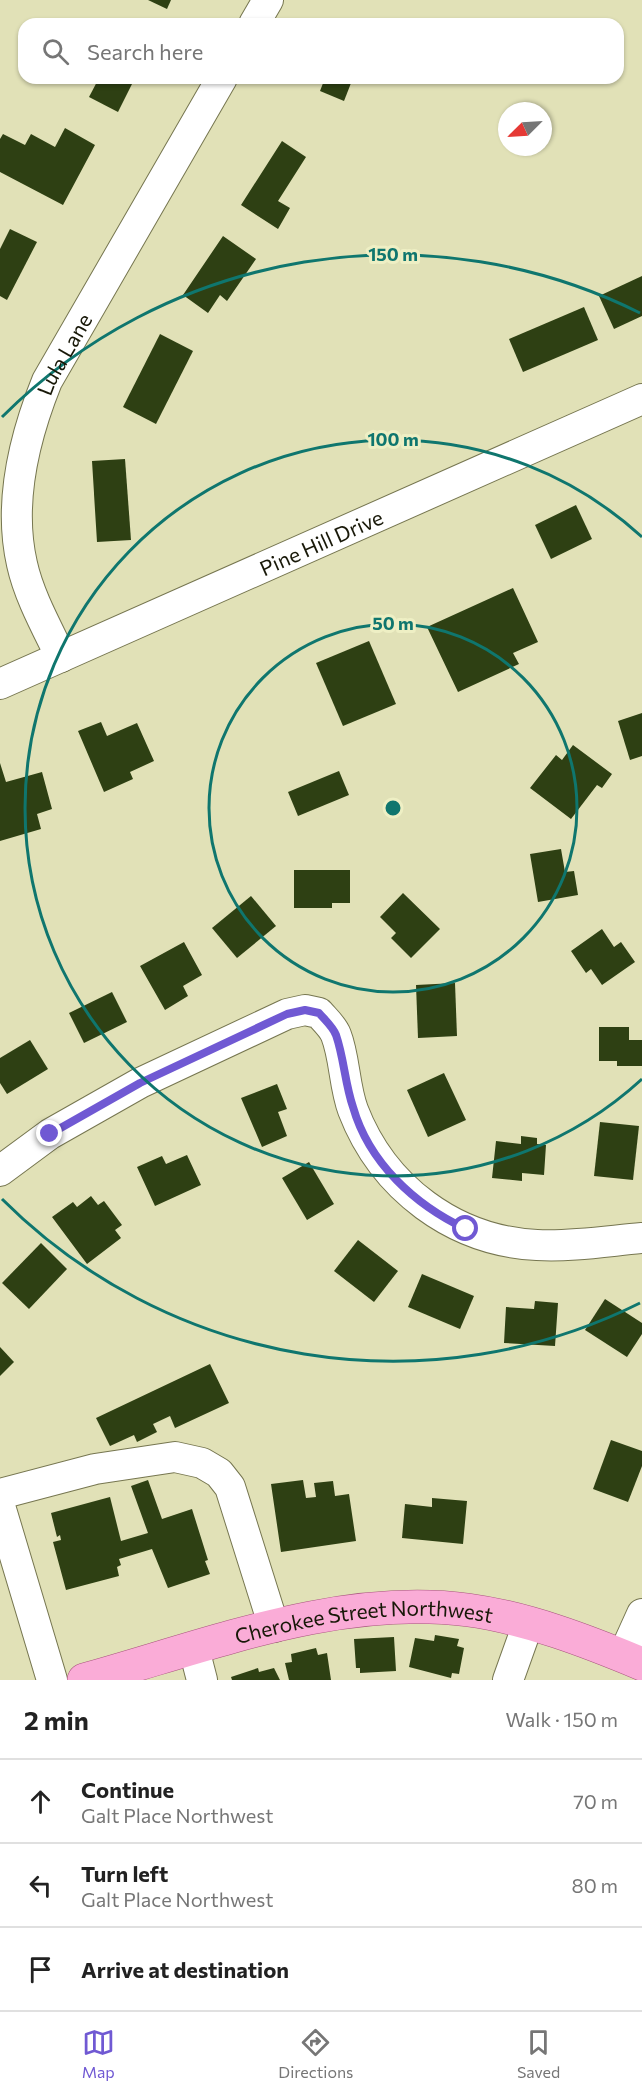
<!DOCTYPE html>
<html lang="en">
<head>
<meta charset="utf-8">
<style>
	:root { --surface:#fff; --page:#f6f6f6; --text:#222; --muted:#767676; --line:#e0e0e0; --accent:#7059d3 }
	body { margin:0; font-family:Commissioner,sans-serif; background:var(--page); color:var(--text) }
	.compass { position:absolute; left:498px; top:102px; width:54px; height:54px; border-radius:50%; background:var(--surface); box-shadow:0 2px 4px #0004; rotate:246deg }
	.stop { position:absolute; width:18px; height:18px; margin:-14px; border:4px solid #7059d3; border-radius:50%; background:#fff }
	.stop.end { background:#7059d3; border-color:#fff; box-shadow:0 2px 6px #0008 }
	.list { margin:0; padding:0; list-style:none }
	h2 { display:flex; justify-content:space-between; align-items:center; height:78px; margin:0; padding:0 24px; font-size:26px }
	h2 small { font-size:20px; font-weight:400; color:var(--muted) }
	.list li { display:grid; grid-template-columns:39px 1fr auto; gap:18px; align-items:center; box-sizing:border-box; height:84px; padding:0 24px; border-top:2px solid var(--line) }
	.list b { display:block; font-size:22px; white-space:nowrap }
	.list p { margin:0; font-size:20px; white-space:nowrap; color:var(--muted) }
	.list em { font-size:20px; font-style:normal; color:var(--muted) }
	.icon { flex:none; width:33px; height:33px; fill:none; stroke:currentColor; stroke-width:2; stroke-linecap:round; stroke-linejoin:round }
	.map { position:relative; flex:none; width:642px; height:1680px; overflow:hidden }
	.search { position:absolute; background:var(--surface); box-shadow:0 2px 4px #0004; left:18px; right:18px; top:18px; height:66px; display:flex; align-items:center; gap:15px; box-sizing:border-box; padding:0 21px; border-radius:18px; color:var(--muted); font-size:22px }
	.sheet { height:330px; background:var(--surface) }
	nav { display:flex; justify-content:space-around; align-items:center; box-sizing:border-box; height:84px; border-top:2px solid var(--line); background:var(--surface); font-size:16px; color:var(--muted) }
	nav a { display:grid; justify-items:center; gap:3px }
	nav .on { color:var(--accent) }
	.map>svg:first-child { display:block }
</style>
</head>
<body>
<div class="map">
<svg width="642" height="1680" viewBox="0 0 642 1680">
	<rect width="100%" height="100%" fill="#e1e1b7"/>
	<g fill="#2e4013">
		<polygon points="148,0 171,0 167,9"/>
		<polygon points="99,78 135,78 118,112 89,97"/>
		<polygon points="325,78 353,78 344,101 320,91"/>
		<polygon points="65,128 95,145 63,205 0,172 0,139 3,134 25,145 31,134 55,147"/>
		<polygon points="282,141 306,157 278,201 290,208 278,229 241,205"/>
		<polygon points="10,229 37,242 7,300 0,296 0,249"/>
		<polygon points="223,236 256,259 227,301 220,295 208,313 183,295"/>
		<polygon points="642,276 642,316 614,329 599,296"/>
		<polygon points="584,307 598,340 523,372 509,339"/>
		<polygon points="160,334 193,351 156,424 123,407"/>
		<polygon points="125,459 131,540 97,542 92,461"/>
		<polygon points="576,505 592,539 551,559 535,525"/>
		<polygon points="513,588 538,642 513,653 519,664 458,692 427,627"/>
		<polygon points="369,641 396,704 343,726 316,663"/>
		<polygon points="642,713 642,756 630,760 618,721"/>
		<polygon points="101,722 107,736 137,723 154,761 130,772 133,779 104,792 78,731"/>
		<polygon points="573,745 612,774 602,788 597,785 571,819 530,788 556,755 562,760"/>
		<polygon points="0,763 6,782 42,772 52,809 37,814 41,829 0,841"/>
		<polygon points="339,771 349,795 298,816 288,792"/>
		<polygon points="561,849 565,872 574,871 578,895 538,902 530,854"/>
		<polygon points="294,870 350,870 350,903 332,903 332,908 294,908"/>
		<polygon points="403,893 440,929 411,958 391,938 396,933 380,917"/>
		<polygon points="251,896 276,926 237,958 212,928"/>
		<polygon points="602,929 614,947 621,942 635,962 602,985 591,969 586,973 571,951"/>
		<polygon points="184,942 202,975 183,986 188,996 165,1010 140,966"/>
		<polygon points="455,983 457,1036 418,1038 416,985"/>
		<polygon points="112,992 127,1022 84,1043 69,1013"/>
		<polygon points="599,1027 629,1027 629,1040 642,1040 642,1066 617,1066 617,1061 599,1061"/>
		<polygon points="30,1040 48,1069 7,1094 0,1083 0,1058"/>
		<polygon points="444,1073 466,1120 428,1137 407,1090"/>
		<polygon points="277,1084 287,1109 278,1112 287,1136 262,1147 241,1098"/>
		<polygon points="600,1122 639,1126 633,1180 594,1176"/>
		<polygon points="521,1136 537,1138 537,1144 546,1145 544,1175 522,1173 522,1181 492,1178 496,1141 521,1144"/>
		<polygon points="187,1155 201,1185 155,1206 137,1167 162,1156 166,1164"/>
		<polygon points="309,1162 334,1204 307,1220 282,1178"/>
		<polygon points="91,1196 98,1205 104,1201 122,1225 115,1230 121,1238 87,1264 52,1217 73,1202 77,1207"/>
		<polygon points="358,1240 398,1271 374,1302 334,1271"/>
		<polygon points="41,1243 67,1269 29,1309 2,1283"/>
		<polygon points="422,1274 474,1296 460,1329 408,1307"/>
		<polygon points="605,1299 642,1323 642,1334 627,1357 585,1330"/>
		<polygon points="535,1301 558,1303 555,1346 504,1343 506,1307 534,1309"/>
		<polygon points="0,1347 14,1362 0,1376"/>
		<polygon points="210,1364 229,1403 175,1428 170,1416 153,1424 157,1432 137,1442 134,1435 110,1446 96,1418"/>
		<polygon points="611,1440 642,1451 642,1466 628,1502 593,1489"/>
		<polygon points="148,1480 162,1519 192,1509 208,1560 205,1561 210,1574 168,1588 152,1549 119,1559 121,1565 117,1567 119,1576 66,1590 53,1542 61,1540 60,1535 57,1537 51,1513 110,1497 121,1541 148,1533 131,1486"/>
		<polygon points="303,1480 306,1498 316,1497 314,1483 333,1481 335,1496 349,1494 356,1541 281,1552 271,1484"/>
		<polygon points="432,1498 467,1501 463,1544 402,1538 405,1504 432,1507"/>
		<polygon points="435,1635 459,1639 457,1646 464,1648 459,1674 452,1673 451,1678 409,1667 415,1638 434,1641"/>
		<polygon points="394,1637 396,1671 360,1673 360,1668 356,1668 354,1639"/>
		<polygon points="316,1648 318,1655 327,1653 331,1680 289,1680 285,1663 292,1662 291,1654"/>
		<polygon points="258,1668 259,1672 274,1668 280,1680 232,1680 231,1677"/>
	</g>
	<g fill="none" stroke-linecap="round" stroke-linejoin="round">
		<defs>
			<g id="minor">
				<polyline points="254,24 268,0"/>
				<path id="s1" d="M61 657C47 628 29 596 22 564 8 503 24 438 47 381L222 78"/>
				<path id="s2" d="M0 684 642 399"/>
				<path d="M0 1171 50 1134 140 1083 287 1014 305 1010 319 1013C325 1020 333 1027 336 1035 345 1058 344 1086 353 1110 383 1188 454 1241 537 1245 571 1247 608 1241 642 1238"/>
				<polyline points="0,1494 95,1469 175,1457 202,1463 219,1473 230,1487 274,1627"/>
				<polyline points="0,1506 52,1680"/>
				<polyline points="194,1649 202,1680"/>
				<polyline points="623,1656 642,1614"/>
				<polyline points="508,1680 528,1624"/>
			</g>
			<g id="major">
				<path id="s3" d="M84 1680C207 1646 339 1593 468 1610 527 1618 587 1641 642 1664"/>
			</g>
		</defs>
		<use href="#minor" stroke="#767650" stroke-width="32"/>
		<use href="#major" stroke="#a8547e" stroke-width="34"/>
		<use href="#minor" stroke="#fff" stroke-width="30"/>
		<use href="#major" stroke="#faacd7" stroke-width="33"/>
	</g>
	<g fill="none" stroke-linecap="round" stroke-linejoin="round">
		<path stroke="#7059d3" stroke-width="8" d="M50 1134 140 1083 287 1014 305 1010 319 1013C325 1020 333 1027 336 1035 344 1058 345 1084 353 1107 369 1163 415 1205 466 1229"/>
	</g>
	<g fill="none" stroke="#0f766e" stroke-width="3">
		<circle cx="393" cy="808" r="184"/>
		<path d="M642 1079A368 368 0 1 1 642 537"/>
		<path d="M640 1303A553 553 0 0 1 2 1199M2 417A553 553 0 0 1 640 313"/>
	</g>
	<g text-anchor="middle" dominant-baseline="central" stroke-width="6" stroke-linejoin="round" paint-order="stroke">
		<g font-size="21" fill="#181808" stroke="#eeefc4">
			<text stroke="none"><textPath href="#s1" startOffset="320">Lula Lane</textPath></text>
			<text stroke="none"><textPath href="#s2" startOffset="351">Pine Hill Drive</textPath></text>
			<text stroke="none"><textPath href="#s3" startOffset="288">Cherokee Street Northwest</textPath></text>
		</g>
	</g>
	<circle cx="393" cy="808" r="9" fill="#0f766e" stroke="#eeefc4" stroke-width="3"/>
	<g font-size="18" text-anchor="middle" font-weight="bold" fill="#0f766e" stroke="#eeefc4" stroke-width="6" stroke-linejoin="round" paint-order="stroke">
		<text x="393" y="261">150 m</text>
		<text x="393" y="446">100 m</text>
		<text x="393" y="630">50 m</text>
	</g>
</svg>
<svg class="compass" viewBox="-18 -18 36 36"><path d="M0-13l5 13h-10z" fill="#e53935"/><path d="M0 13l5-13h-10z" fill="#767676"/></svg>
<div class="stop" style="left:466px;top:1229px"></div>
<div class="stop end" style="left:50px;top:1134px"></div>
<div class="search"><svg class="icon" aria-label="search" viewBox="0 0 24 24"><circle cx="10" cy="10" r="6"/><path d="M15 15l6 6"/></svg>Search here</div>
</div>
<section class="sheet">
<h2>2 min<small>Walk · 150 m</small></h2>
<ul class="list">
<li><svg class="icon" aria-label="ahead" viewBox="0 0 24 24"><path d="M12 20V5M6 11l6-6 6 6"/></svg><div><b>Continue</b><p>Galt Place Northwest</p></div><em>70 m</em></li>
<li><svg class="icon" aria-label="left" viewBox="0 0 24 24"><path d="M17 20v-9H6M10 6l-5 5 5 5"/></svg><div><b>Turn left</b><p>Galt Place Northwest</p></div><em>80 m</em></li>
<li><svg class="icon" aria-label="arrive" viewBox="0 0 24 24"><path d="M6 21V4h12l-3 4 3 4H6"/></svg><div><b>Arrive at destination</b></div></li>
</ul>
</section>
<nav>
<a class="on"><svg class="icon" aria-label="map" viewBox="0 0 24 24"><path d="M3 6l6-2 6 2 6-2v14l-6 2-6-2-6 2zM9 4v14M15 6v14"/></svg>Map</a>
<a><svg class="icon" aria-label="directions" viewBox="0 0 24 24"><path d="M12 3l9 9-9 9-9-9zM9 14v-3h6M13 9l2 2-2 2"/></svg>Directions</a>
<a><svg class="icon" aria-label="saved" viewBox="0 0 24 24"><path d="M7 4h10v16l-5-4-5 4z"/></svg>Saved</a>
</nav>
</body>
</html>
